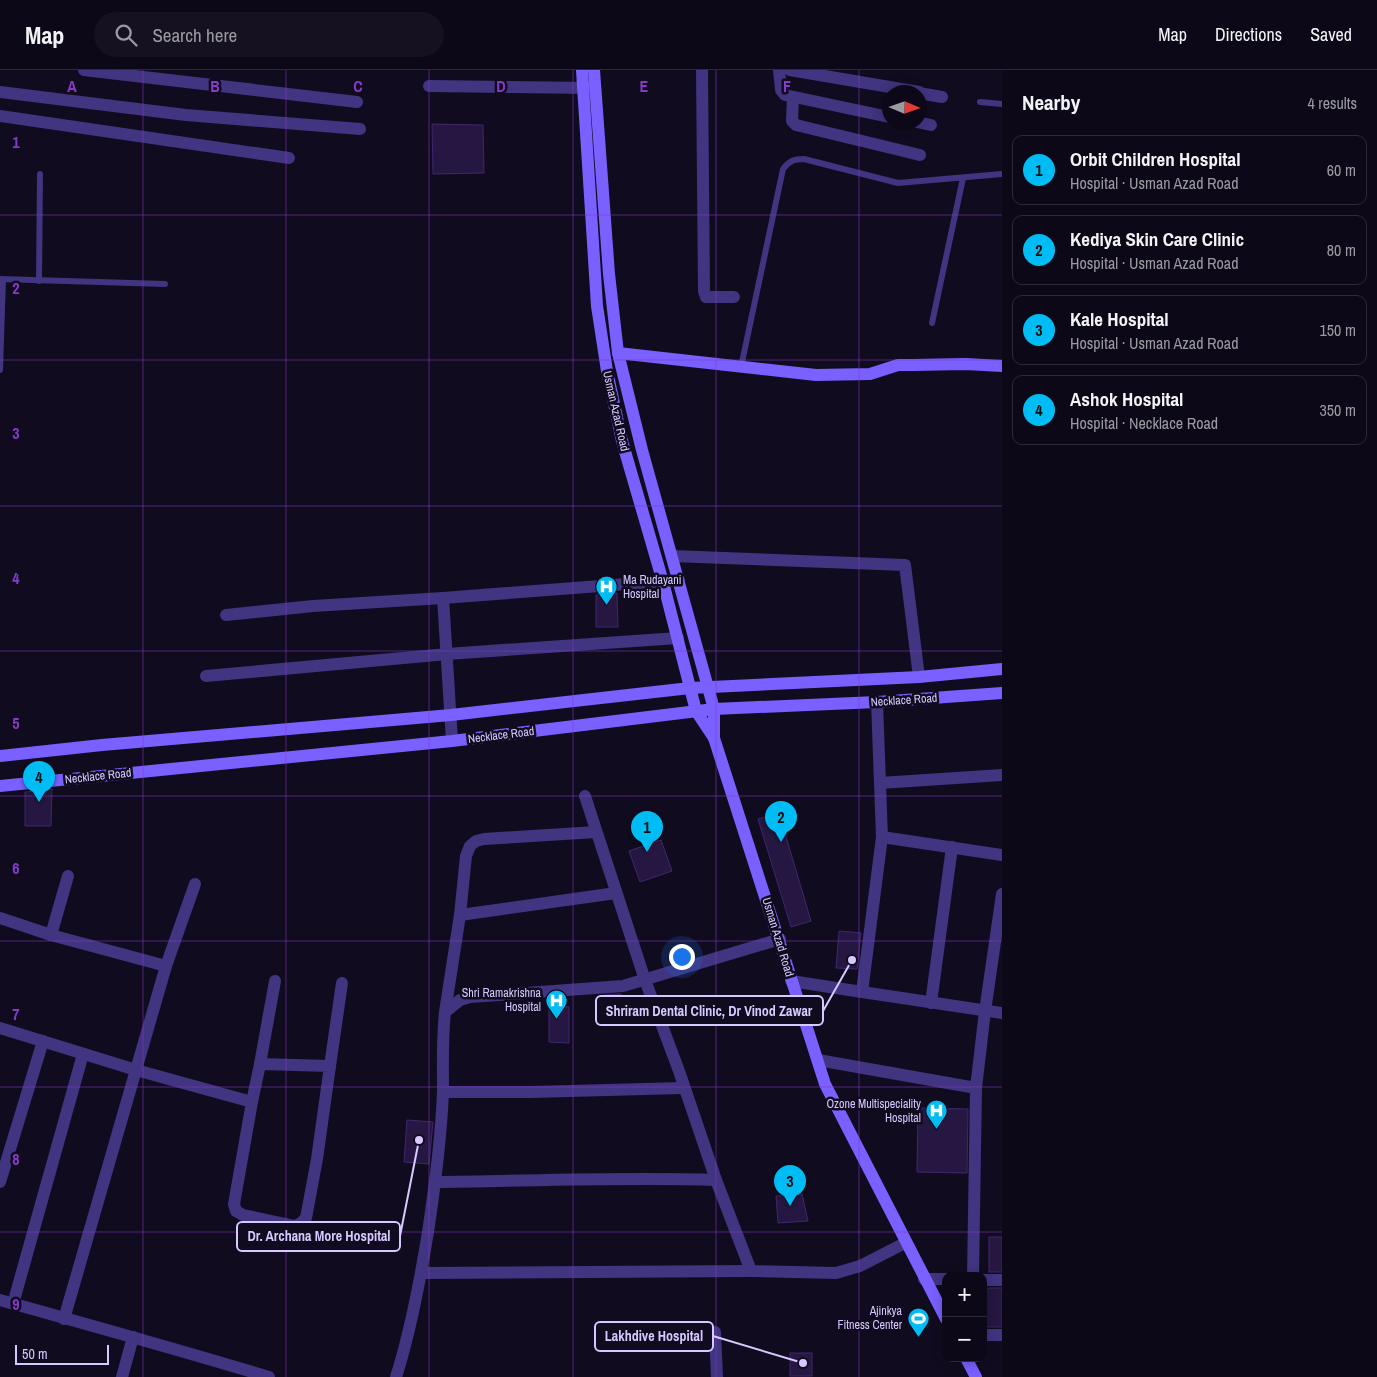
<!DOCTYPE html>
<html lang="en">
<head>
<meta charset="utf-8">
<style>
	:root { --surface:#0d0817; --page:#161120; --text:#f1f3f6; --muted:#9a9aa1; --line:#2d2936; --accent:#00bcf4 }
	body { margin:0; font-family:"Archivo Narrow",sans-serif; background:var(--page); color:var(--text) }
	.controls { position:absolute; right:15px; bottom:15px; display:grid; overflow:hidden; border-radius:10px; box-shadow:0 2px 12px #0003 }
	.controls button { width:45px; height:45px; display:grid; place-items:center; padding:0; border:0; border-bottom:1px solid var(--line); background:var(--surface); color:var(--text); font:25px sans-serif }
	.compass { position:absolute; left:882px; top:15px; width:45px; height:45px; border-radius:50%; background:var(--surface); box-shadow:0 2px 12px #0003; rotate:92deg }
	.scale { position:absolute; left:15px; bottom:12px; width:94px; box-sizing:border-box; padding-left:5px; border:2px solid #d7c9ff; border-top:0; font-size:14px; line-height:18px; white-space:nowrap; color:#d7c9ff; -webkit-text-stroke:4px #110b1f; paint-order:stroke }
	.you { position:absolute; left:681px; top:886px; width:18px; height:18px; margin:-12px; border:4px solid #fff; border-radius:50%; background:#1a73e8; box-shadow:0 0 0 8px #1a73e833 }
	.badge { display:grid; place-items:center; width:32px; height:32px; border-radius:50%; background:var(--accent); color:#111; font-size:16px; font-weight:700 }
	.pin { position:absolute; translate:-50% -41px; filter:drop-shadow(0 1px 2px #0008) }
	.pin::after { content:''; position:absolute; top:26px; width:18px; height:15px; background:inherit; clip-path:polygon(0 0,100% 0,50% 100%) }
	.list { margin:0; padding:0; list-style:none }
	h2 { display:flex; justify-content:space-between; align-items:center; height:65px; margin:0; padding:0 20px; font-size:21px }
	h2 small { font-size:16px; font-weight:400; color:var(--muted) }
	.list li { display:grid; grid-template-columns:32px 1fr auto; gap:15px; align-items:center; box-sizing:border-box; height:70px; margin:0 10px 10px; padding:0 10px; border:1px solid var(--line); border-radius:10px }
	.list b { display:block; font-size:19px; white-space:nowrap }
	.list p { margin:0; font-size:16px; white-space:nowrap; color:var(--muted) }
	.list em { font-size:16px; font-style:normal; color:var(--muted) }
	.icon { flex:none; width:28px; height:28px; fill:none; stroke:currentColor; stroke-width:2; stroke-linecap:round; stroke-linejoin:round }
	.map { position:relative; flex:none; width:1002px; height:1307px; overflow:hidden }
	header { display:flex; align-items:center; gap:30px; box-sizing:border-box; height:70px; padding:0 25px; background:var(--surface); border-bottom:1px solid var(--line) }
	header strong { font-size:24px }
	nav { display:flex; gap:28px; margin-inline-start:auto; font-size:18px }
	.search { width:350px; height:45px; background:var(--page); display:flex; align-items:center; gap:12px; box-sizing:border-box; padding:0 18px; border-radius:28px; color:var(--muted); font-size:19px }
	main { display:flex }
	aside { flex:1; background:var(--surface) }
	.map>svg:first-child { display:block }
</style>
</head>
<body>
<header>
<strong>Map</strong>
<div class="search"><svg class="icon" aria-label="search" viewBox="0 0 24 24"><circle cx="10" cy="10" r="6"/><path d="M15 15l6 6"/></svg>Search here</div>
<nav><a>Map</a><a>Directions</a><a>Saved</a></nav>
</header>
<main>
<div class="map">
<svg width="1002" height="1307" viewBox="0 0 1002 1307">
	<rect width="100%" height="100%" fill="#110b1f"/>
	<g fill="#251741" stroke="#3f276e">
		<polygon points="432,54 483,55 484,103 433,104"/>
		<polygon points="617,523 618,557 596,557 596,525"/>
		<polygon points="52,719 51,756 25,756 25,722"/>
		<polygon points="779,743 811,851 791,857 758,749"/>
		<polygon points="661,770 672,801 640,812 629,781"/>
		<polygon points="839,861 861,863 857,899 836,898"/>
		<polygon points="621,924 622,953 606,953 604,925"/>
		<polygon points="549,937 569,937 569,973 549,972"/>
		<polygon points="918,1038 968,1039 967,1103 917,1102"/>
		<polygon points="407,1050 433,1052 429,1094 404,1092"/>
		<polygon points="802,1124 808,1151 778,1153 776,1126"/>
		<rect x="989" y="1167" width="13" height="35"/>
		<polygon points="989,1218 1002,1218 1002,1257 983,1257 983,1219"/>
		<rect x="790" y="1283" width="22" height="23"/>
	</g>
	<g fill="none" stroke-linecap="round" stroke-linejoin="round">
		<g stroke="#413480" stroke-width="6">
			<polyline points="980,32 1002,34"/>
			<polyline points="0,209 165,214"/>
			<polyline points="39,211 40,104"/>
			<polyline points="932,253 963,108"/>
			<path d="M741 297 783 99C789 91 794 89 804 89L898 113 1002 104"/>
			<polyline points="0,300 3,209"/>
		</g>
		<g stroke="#413480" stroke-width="12">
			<polyline points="84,0 357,32"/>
			<polyline points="702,0 704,221 706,227 734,227"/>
			<polyline points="779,0 781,20 785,25 889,47"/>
			<polyline points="790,0 919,22"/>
			<polyline points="429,16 593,18"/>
			<polyline points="0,22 186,45 360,59"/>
			<polyline points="919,23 942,27"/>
			<polyline points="793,27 792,51 796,55 920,85"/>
			<polyline points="0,46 289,88"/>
			<polyline points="917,52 931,55"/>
			<polyline points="672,486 905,495 919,607"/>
			<polyline points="443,528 452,671"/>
			<polyline points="226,545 313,536 443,528 679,510"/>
			<polyline points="206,606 447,584 678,568"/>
			<polyline points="877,632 882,767 1002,785"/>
			<polyline points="880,713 1002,705"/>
			<polyline points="585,726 645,910 679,1001 716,1110 751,1201 836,1203 860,1196 905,1173"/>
			<polyline points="460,845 616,823"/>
			<polyline points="0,848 51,865 166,896"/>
			<polyline points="51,865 68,806"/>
			<polyline points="791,911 862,922 882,767"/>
			<polyline points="862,922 1002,943"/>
			<polyline points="931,933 952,777"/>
			<polyline points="445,942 460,845 466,786 470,776 476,771 484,769 596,762"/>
			<polyline points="0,958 136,1000 252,1032 260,994 330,996 317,1089 306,1148 301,1153 295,1156 243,1145 236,1141 234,1134 252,1032"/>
			<polyline points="818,990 976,1018 985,941 1002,824"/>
			<polyline points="260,994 275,911"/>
			<polyline points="330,996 342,913"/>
			<polyline points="443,1022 531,1022 683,1018"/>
			<polyline points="0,1112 43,971"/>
			<path d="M435 1112C529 1111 623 1107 716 1110"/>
			<polyline points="421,1203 751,1201"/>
			<polyline points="973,1206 976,1018"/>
			<polyline points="924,1209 946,1209"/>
			<polyline points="983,1210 1002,1210"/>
			<path d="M0 1230C90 1255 180 1280 269 1307"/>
			<polyline points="13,1234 83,984"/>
			<polyline points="64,1249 166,896 195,814"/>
			<polyline points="715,1262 717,1307"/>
			<polyline points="983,1265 1002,1265"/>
			<polyline points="122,1307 133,1267"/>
			<path d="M396 1307C411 1260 420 1211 428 1162 435 1116 441 1069 443 1022 443 996 442 969 445 942L460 930 470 927 623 916 780 869"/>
		</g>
		<g stroke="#7960ff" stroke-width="12">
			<polyline points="582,0 597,236 607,301 622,371 663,512 696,641 714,668"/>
			<polyline points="594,0 609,204 618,283 642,380 714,639 714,668 825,1014 946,1249"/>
			<polyline points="618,283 816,305 870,304 898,295 912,295 966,294 1002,296"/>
			<polyline points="0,686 102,675 451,645 690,618 919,607 1002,599"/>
			<polyline points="0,716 452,671 714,639 877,632 1002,623"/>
			<polyline points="966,1288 976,1307"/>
		</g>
	</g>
	<path fill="none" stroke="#843cc5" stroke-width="1" stroke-opacity="0.55" d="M143 0V1307M286 0V1307M429 0V1307M573 0V1307M716 0V1307M859 0V1307M0 145H1002M0 290H1002M0 436H1002M0 581H1002M0 726H1002M0 871H1002M0 1017H1002M0 1162H1002"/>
	<defs>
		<symbol id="hospital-pin" viewBox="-11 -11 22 30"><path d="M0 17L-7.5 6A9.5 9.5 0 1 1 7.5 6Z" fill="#00bcf4" stroke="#110b1f"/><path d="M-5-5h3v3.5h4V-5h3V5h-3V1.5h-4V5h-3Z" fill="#fff"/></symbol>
		<symbol id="stadium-pin" viewBox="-11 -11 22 30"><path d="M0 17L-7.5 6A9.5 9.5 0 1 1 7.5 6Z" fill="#00bcf4" stroke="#110b1f"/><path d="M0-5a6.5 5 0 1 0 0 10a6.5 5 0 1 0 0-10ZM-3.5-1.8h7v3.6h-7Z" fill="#fff"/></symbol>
	</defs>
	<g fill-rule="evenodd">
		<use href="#hospital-pin" x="594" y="504" width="25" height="34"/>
		<use href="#hospital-pin" x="544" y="918" width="25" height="34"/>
		<use href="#hospital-pin" x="924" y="1028" width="25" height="34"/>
		<use href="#stadium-pin" x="906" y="1236" width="25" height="34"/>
	</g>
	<g text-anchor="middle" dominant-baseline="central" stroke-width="5" stroke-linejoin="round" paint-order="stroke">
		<g font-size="12" fill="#d7c9ff" stroke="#110b1f">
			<text transform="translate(616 341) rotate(77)">Usman Azad Road</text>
			<text transform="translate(904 630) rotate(-4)">Necklace Road</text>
			<text transform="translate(501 665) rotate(-7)">Necklace Road</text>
			<text transform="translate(98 706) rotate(-6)">Necklace Road</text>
			<text transform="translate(778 867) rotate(73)">Usman Azad Road</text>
		</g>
		<g font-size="12" fill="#d7c9ff" stroke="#110b1f" text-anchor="end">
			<text x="623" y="510" text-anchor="start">Ma Rudayani<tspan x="623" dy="14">Hospital</tspan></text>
			<text x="541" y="923">Shri Ramakrishna<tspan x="541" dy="14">Hospital</tspan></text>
			<text x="921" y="1034">Ozone Multispeciality<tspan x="921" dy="14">Hospital</tspan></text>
			<text x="902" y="1241">Ajinkya<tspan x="902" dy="14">Fitness Center</tspan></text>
		</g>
	</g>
	<g font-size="16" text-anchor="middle" font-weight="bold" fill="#843cc5" stroke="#110b1f" stroke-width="5" stroke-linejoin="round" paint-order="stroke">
		<text x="72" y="22">A</text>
		<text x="215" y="22">B</text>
		<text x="358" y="22">C</text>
		<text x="501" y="22">D</text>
		<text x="644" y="22">E</text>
		<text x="787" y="22">F</text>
		<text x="16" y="78">1</text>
		<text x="16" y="224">2</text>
		<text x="16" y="369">3</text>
		<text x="16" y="514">4</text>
		<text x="16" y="659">5</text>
		<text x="16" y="804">6</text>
		<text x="16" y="950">7</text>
		<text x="16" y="1095">8</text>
		<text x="16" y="1240">9</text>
	</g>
	<path fill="none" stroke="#d7c9ff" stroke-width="2" d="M852 890L823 941M419 1070L400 1166M803 1293L713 1266"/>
	<g fill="#d7c9ff" stroke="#110b1f" stroke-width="2">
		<circle cx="852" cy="890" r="5"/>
		<circle cx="419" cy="1070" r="5"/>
		<circle cx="803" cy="1293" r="5"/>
	</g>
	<g fill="#110b1f" stroke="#d7c9ff" stroke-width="2">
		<rect x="596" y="926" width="227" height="29" rx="5"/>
		<rect x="237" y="1152" width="163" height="29" rx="5"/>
		<rect x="595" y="1252" width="118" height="29" rx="5"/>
	</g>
	<g font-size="14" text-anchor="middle" font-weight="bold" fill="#d7c9ff">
		<text x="709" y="946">Shriram Dental Clinic, Dr Vinod Zawar</text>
		<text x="319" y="1171">Dr. Archana More Hospital</text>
		<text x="654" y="1271">Lakhdive Hospital</text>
	</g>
</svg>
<div class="controls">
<button>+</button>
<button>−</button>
</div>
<svg class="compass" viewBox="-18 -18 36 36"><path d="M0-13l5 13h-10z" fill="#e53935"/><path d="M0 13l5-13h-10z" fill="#9a9aa1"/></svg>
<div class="scale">50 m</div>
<div class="you"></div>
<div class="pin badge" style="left:647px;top:782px">1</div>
<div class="pin badge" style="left:781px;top:772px">2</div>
<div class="pin badge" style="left:790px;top:1136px">3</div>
<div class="pin badge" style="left:39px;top:732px">4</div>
</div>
<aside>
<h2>Nearby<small>4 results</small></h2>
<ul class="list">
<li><span class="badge">1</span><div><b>Orbit Children Hospital</b><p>Hospital · Usman Azad Road</p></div><em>60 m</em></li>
<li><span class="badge">2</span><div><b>Kediya Skin Care Clinic</b><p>Hospital · Usman Azad Road</p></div><em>80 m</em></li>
<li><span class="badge">3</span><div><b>Kale Hospital</b><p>Hospital · Usman Azad Road</p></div><em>150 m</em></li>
<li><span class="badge">4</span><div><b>Ashok Hospital</b><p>Hospital · Necklace Road</p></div><em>350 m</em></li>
</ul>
</aside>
</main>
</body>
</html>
